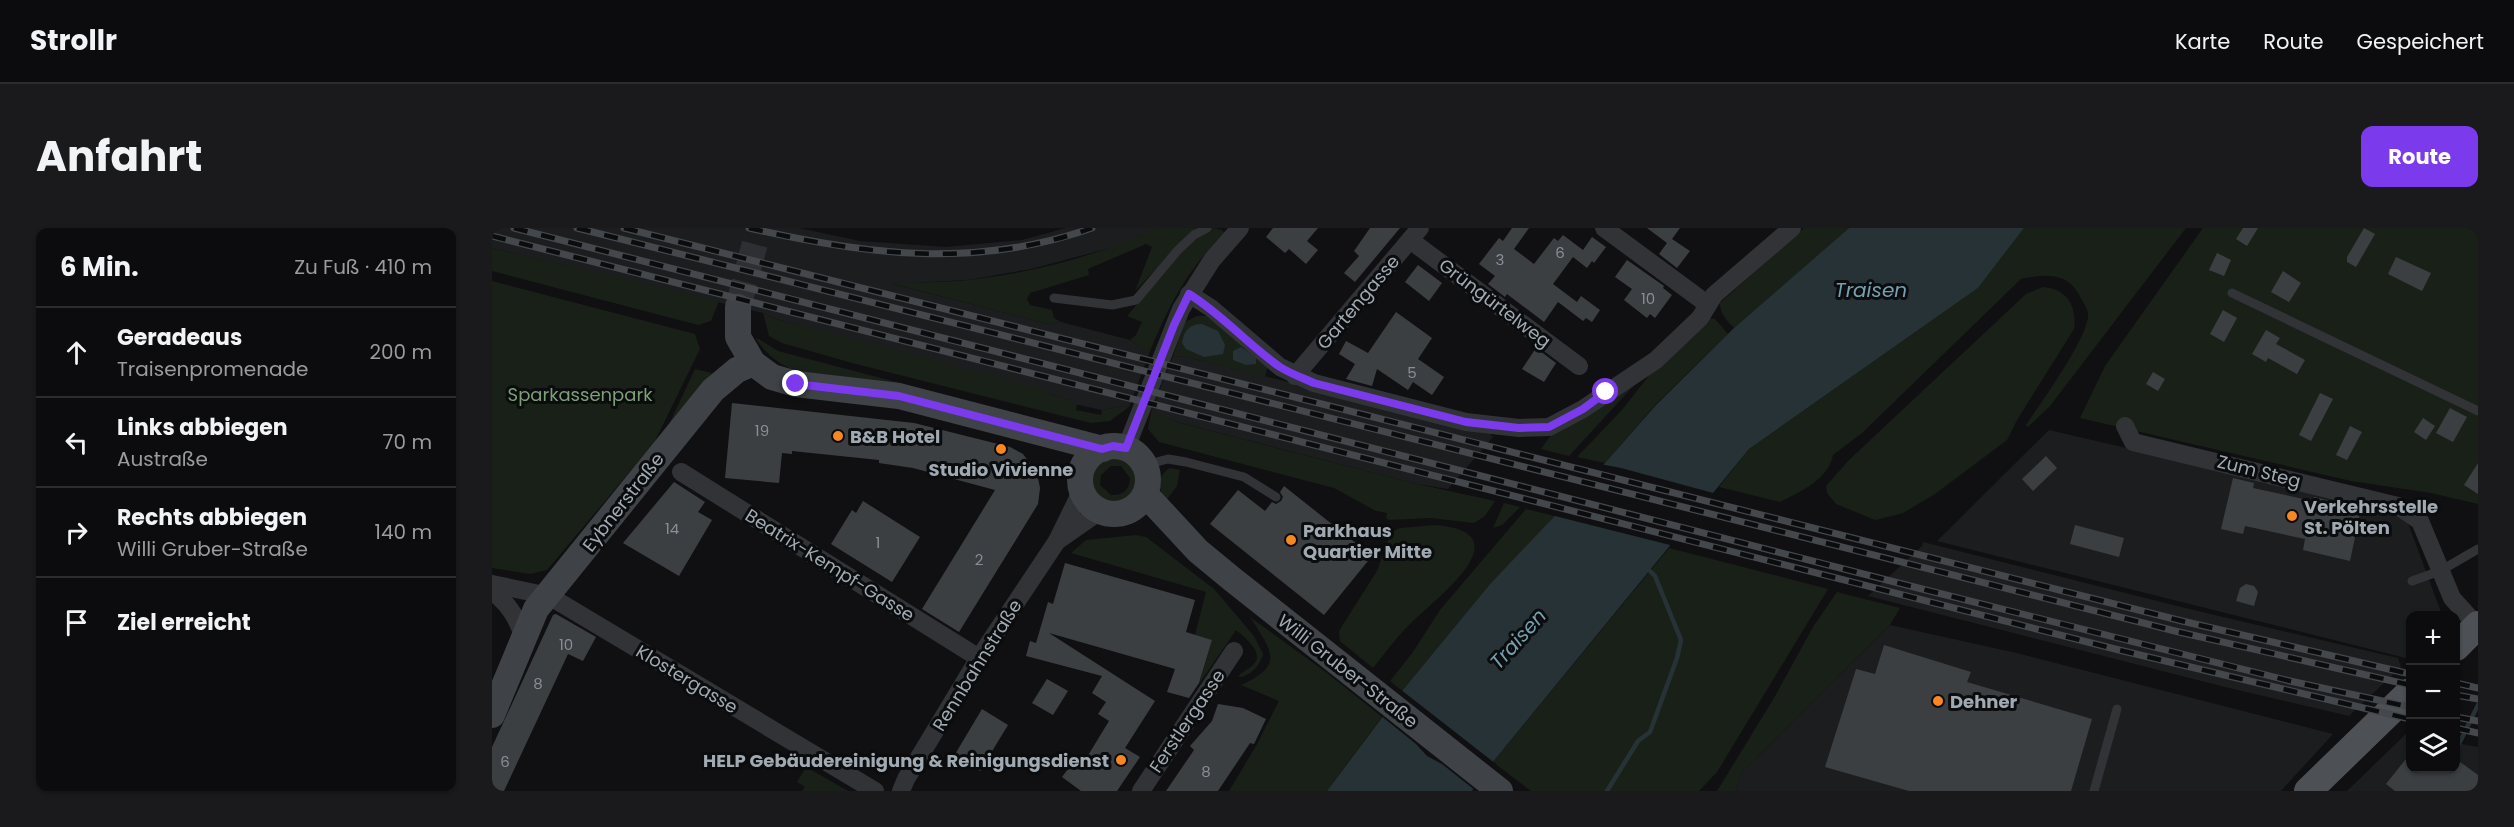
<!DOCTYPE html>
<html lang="de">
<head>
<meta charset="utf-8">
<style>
	:root { --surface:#0c0c0e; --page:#1a1a1c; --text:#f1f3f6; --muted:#9a9b9e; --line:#2c2c2e; --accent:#7c3aed }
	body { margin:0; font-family:Poppins,sans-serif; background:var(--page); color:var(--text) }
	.controls { position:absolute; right:18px; bottom:18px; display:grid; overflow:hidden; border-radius:12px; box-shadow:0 2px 4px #0004 }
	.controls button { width:54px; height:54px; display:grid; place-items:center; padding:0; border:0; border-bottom:2px solid var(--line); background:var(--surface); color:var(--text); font:30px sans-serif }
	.stop { position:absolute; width:18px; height:18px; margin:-14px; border:4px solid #7c3aed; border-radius:50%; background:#fff }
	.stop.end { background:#7c3aed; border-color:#fff; box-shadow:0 2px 6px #0008 }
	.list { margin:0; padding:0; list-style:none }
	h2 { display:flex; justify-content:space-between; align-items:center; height:78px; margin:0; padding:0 24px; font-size:26px }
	h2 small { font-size:20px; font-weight:400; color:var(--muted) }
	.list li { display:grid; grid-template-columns:39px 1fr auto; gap:18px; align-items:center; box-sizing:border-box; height:90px; padding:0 24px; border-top:2px solid var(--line) }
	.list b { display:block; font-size:22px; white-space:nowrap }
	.list p { margin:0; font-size:20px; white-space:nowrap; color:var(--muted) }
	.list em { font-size:20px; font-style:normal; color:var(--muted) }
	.icon { flex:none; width:33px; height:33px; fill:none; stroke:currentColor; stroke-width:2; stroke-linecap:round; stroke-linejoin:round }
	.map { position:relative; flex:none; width:1986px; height:563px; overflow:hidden; border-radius:12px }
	header { display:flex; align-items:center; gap:36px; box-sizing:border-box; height:84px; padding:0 30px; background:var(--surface); border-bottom:2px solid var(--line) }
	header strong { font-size:28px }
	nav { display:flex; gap:33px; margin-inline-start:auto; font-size:21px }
	.intro { display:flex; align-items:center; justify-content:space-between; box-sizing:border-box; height:144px; padding:0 36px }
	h1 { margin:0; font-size:42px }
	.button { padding:15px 27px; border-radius:12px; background:var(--accent); color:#fff; font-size:21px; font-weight:700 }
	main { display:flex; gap:36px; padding:0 36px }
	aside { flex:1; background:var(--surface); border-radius:12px; box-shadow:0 2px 4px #0004 }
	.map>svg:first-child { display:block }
</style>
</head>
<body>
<header>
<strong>Strollr</strong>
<nav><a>Karte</a><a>Route</a><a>Gespeichert</a></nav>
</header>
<div class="intro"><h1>Anfahrt</h1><a class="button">Route</a></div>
<main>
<aside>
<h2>6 Min.<small>Zu Fuß · 410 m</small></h2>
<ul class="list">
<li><svg class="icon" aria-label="ahead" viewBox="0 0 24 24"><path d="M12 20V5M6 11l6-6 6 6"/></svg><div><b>Geradeaus</b><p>Traisenpromenade</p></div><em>200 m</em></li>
<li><svg class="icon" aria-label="left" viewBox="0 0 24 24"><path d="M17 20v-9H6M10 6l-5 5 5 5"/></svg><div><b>Links abbiegen</b><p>Austraße</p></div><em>70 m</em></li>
<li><svg class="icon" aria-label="right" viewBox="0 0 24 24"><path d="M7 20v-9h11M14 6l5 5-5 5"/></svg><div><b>Rechts abbiegen</b><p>Willi Gruber-Straße</p></div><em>140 m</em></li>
<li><svg class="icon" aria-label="arrive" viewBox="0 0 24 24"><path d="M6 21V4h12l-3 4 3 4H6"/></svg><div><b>Ziel erreicht</b></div></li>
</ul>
</aside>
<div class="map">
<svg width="1986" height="563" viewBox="0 0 1986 563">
	<rect width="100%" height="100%" fill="#101012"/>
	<g fill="#1c1d1f">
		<polygon points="0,0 307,0 368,13 454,19 530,12 574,0 665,0 629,17 539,41 476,52 401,56 556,96 569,94 638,112 650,121 658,123 637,179 631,178 610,182 582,176 579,172 284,91 271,85 0,20"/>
		<polygon points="681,128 695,129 997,204 1001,209 956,261 925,256 669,190 659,184"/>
		<polygon points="1557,202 1896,281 1916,295 1950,387 1918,388 1918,427 1914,430 1445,313"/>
		<polygon points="1431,314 1693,380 1906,430 1909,439 1857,488 1733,459 1376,368 1430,318"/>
		<polygon points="1398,397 1520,424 1841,506 1789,563 1244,563 1249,545"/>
		<polygon points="1915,505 1918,506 1918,540 1964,540 1964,515 1986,519 1986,563 1855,563"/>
	</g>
	<g fill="#192018" fill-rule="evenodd">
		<path d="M665 0H704L643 63 660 19 654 16 596 41 597 47 538 65 535 71 538 77 560 82 562 90 569 94 556 96 398 55C424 54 450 55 476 52 540 45 606 28 665 0Z"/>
		<path d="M721 0 730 2 734 7 719 25H714C689 53 673 87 658 123L650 121 638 112 644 107 650 94 635 88 696 17Z"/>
		<path d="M1312 0H1357L1242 100C1235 93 1228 86 1228 75Z"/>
		<path d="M1532 0H1694L1558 178 1536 199 1534 197C1547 177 1599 106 1596 85 1595 79 1589 71 1586 65 1573 43 1550 47 1529 51L1370 205 1341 227C1337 251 1308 264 1288 274L1227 259 1257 221 1486 60Z"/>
		<polygon points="1711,0 1986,0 1986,276 1939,265 1859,253 1588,190 1613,138"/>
		<polygon points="0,20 227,73 219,93 206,97 0,43"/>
		<polygon points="0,53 203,106 208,121 162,215 55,342 38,346 0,340"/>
		<path d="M1551 59C1576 61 1585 79 1582 101L1525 192 1515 212 1443 266 1411 285 1383 292 1344 276 1335 265 1334 258 1357 232 1534 66Z"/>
		<polygon points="271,85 284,91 555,162 557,166 579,172 585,176 584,182 609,187 610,182 631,178 637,179 618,193 599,195 360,135 290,115 277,108"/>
		<polygon points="705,88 716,88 776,138 773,149 695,129 681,128 693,94"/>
		<polygon points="1217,90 1223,91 1236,106 1164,176 1113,235 1085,229 1130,182 1167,135"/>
		<path d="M264 111H267L286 123 305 128 576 199 303 143C286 135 275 127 264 111Z"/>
		<polygon points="203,141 220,145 173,205"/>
		<polygon points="1145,154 1077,228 1049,221 1060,206"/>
		<polygon points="659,184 684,194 925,256 1003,273 993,288 982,295 939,290 897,292 894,290 895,285 884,283 842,260 667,214 656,201"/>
		<path d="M619 229C635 229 650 239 646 258 634 307 564 247 619 229ZM619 238H629L638 250C638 262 630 268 619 267L608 257 609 247Z"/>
		<path d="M678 240 688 242 685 258 673 274C667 262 664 248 678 240Z"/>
		<polygon points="1012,275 1028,279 1010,297 1001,300"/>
		<polygon points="1034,281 1063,288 998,356 910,463 898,453 921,424 948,382"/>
		<path d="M943 297C1031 304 949 367 921 393 906 407 894 424 881 440L848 413 847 403 885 343 899 304 908 300Z"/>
		<path d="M644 307 654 309 722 361 762 408 771 426C768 438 758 449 746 449 750 443 756 442 761 437 774 425 752 409 744 402L707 456 720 412 703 407 714 364 579 325 594 312Z"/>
		<polygon points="1177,320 1336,361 1225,544 1207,563 1039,563 1001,534"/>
		<polygon points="1345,364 1408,380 1398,397 1249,545 1244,563 1225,563 1282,470 1321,399"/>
		<path d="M758 389 835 445 890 489 835 563H737L764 518 787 473 749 457C794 437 779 422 758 389Z"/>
		<polygon points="314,539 356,563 310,563 313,559 305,554"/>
	</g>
	<g fill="#263236">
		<polygon points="1357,0 1532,0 1486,60 1257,221 996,540 980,563 835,563 910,463 998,356 1113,235 1164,177 1242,100"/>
		<path d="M710 96 726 103 733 117 731 126 712 129 694 121 690 115C692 102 698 96 710 96Z"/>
		<polygon points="749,119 764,129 764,136 754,137 741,132 741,123"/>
	</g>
	<g fill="#101012">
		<polygon points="1108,236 1129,240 1225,266 1182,318 1059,287"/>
		<polygon points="908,461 1004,536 984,563 950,536 935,528 924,516 888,487"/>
	</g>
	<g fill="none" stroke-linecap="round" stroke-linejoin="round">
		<g stroke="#263236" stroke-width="4.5">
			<polyline points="1964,522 1986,477"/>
			<polyline points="1115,563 1146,513 1158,504 1185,430 1189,412 1163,348 1158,343"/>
		</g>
	</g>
	<g fill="#3c3f42">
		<polygon points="781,0 826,0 815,13 826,22 814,36 797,21 793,25 774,9"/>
		<polygon points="878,0 908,0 863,54 852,45 867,28 862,23"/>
		<polygon points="1020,0 1037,0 1022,21 1042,36 1062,10 1066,13 1071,7 1091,22 1100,9 1114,19 1102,35 1100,33 1095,40 1081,29 1061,56 1085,74 1089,68 1108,82 1100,94 1094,90 1091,93 1066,74 1052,94 1015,66 1013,69 996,56 1003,48 987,36 1007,10 1011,13"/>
		<polygon points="1155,0 1188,0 1180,11 1198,23 1185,40 1167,26 1175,15"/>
		<polygon points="1751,0 1766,0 1755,18 1744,11"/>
		<polygon points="1872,0 1883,6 1864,39 1855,34 1855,29"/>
		<polygon points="1725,25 1739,32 1732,48 1717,42"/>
		<polygon points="1904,29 1939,45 1930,63 1896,46"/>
		<polygon points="1135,32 1172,58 1171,60 1180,67 1163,90 1158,86 1155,90 1132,72 1140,61 1123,49"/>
		<polygon points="926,37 950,55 937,73 913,54"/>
		<polygon points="1791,43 1809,55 1797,74 1779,64"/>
		<polygon points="1731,82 1745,90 1732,114 1718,106"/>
		<polygon points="904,84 940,110 926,131 952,149 940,167 921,154 916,162 885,141 880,158 854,151 863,136 847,126 854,113 876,125"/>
		<polygon points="1774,102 1788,110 1784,116 1813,132 1805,146 1776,130 1774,134 1760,126"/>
		<polygon points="1044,120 1064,135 1052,154 1030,141"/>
		<polygon points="1661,144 1673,151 1666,163 1654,156"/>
		<polygon points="1828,165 1841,171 1819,213 1807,207"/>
		<polygon points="240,175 422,195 518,219 531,226 545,245 548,260 546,276 467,404 430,381 503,262 421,240 387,235 387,232 300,223 300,226 290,225 287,255 233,250"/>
		<polygon points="1958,180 1975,189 1961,214 1944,205"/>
		<polygon points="1931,190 1943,198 1934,212 1922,204"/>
		<polygon points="1858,198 1870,204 1855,232 1844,227"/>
		<polygon points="1554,228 1565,240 1541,263 1530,251"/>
		<polygon points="1986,235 1986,266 1972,257"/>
		<polygon points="1741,250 1762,255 1761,260 1821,273 1822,269 1869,281 1858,333 1811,322 1813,311 1753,298 1751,306 1729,301"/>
		<polygon points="182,254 213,274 206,284 220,292 187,348 131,315"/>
		<polygon points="792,258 880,328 832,387 718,296 746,262 773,283 780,274 784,276 789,273 791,269 788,264"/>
		<polygon points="371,273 428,309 400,354 339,316 360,282 364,285"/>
		<polygon points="1583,297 1632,310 1627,329 1578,316"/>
		<polygon points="573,335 703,372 694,404 720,412 707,455 697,470 675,464 683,441 557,405 663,473 633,520 648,529 625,563 589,563 570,549 585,529 592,534 617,493 606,486 614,474 600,465 610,448 534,428 538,413 544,415 556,374 561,376"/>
		<polygon points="1754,356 1762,358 1766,364 1762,378 1744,373 1748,360"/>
		<polygon points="64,386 104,409 91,433 76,426 12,563 0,563 0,519 61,387"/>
		<polygon points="1392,417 1479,444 1475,454 1600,491 1579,563 1417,563 1333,539 1364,441 1383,446"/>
		<polygon points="555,451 576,463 561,487 540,475"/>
		<polygon points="726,476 751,480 774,491 762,516 758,515 726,563 674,563 702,522 698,518 720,493"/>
		<polygon points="490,481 516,497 488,543 462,528"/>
		<polygon points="1918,526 1918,540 1964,540 1964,531 1986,547 1986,563 1903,563 1894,556"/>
	</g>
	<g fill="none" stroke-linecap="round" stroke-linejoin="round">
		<polyline stroke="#2d2f32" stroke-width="26" stroke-dasharray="26 13" stroke-linecap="butt" points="246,79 267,0"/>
		<g stroke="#313337" stroke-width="9">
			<polyline points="1740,65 1986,183"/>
			<polyline points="562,70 620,77 644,72 686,22 702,7 715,0"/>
			<polyline points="653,237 676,231 694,234 752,249 784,269"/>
			<polyline points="1920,353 1948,343 1986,321"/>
			<polyline points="1602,563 1625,481"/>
		</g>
		<g stroke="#313337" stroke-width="18">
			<polyline points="1112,0 1215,76"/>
			<polyline points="918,12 1087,138"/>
			<polyline points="697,66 719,80 788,139 822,155 974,194 1027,200 1057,199 1091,181 1164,132 1208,90 1222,67 1300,0"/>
			<polyline points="803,148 928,0"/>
			<polyline points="1633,198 1641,214 1906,278 1928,293 1960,370 1986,399"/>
			<polyline points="634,220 689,81 720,32 748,0"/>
			<polyline points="189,244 487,430"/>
			<polyline points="565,313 608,283"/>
			<polyline points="0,356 57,368 383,563"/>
			<path d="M0 363C17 376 25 390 32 410"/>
			<polyline points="409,563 414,551 487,430 565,313 589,264"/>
			<polyline points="649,563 742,423"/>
		</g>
		<g stroke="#3f4247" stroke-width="26">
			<polyline points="246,79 246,109 261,135 280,149 304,156 407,168 611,221"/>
			<circle cx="622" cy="252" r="34"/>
			<polyline points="654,267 706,323 740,351 1008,563"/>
			<polyline points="0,487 44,381 221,162 245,142 261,135"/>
		</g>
		<g stroke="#4d5156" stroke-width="28">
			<polyline points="1964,419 1986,397"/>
			<polyline points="1816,563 1918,464"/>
		</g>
		<defs>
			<g id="rail">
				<polyline points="22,0 1434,362 1798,453 1918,479"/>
				<polyline points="85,0 1687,404 1918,457"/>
				<polyline points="132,0 1690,393 1918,446"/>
				<path d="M257 0C374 27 484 41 600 0"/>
				<polyline points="0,8 1627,422 1918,491"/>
				<polyline points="1964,455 1986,460"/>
				<polyline points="1964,467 1986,471"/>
				<polyline points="1964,489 1986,493"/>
				<polyline points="1964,500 1986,505"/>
			</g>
		</defs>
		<use href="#rail" stroke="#44474c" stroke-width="7"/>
		<use href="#rail" stroke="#0b0c0d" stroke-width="4.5" stroke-dasharray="14" stroke-linecap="butt"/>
	</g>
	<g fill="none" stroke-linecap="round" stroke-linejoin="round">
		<path stroke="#7c3aed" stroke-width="8" d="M304 156 407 168 610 221 621 218 634 220 682 97 697 66C731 87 756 117 788 139 799 146 811 150 822 155L974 194 1027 200 1057 199 1091 181 1114 164"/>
	</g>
	<g fill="#f88722" stroke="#0b0c0d" stroke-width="2">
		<circle cx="346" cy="208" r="6"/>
		<circle cx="509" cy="221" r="6"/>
		<circle cx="1800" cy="288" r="6"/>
		<circle cx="799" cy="312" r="6"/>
		<circle cx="1446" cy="473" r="6"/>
		<circle cx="629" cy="532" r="6"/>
	</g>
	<g text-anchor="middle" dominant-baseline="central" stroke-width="6" stroke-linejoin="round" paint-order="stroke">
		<g font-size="15" fill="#888f97">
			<text x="1068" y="24">6</text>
			<text x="1008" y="31">3</text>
			<text x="1156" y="70">10</text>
			<text x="920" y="144">5</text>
			<text x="270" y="202">19</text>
			<text x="180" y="300">14</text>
			<text x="386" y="314">1</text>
			<text x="487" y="331">2</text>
			<text x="74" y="416">10</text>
			<text x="46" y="455">8</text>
			<text x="13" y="533">6</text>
			<text x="714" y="543">8</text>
		</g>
		<g font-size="18" fill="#a1aab3" stroke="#0b0c0d">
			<text transform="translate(866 74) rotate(-50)">Gartengasse</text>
			<text transform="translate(1003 75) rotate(37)">Grüngürtelweg</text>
			<text transform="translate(1767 243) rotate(14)">Zum Steg</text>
			<text transform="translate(131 274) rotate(-52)">Eybnerstraße</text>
			<text transform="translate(338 337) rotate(32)">Beatrix-Kempf-Gasse</text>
			<text transform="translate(485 437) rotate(-58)">Rennbahnstraße</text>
			<text transform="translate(856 443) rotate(38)">Willi Gruber-Straße</text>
			<text transform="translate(195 451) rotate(31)">Klostergasse</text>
			<text transform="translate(695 493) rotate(-56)">Ferstlergasse</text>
		</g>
		<g font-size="18" fill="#7c9f77" stroke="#0b0c0d">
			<text x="88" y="166">Sparkassenpark</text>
		</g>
		<g font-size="18" font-weight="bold" fill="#a1aab3" stroke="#0b0c0d" text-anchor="start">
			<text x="358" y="208">B&amp;B Hotel</text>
			<text x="509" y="241" text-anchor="middle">Studio Vivienne</text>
			<text x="1812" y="278">Verkehrsstelle<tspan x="1812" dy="21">St. Pölten</tspan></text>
			<text x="811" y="302">Parkhaus<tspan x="811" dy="21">Quartier Mitte</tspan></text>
			<text x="1458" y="473">Dehner</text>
			<text x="617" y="532" text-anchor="end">HELP Gebäudereinigung &amp; Reinigungsdienst</text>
		</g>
		<g font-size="20" font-style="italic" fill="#76a0b0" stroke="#0b0c0d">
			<text x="1379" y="62">Traisen</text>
			<text transform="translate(1026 411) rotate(-48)">Traisen</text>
		</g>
	</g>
</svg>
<div class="controls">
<button>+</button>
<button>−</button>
<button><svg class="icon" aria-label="layers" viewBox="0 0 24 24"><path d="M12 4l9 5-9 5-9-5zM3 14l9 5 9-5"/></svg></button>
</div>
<div class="stop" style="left:1114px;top:164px"></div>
<div class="stop end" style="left:304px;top:156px"></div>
</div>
</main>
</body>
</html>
